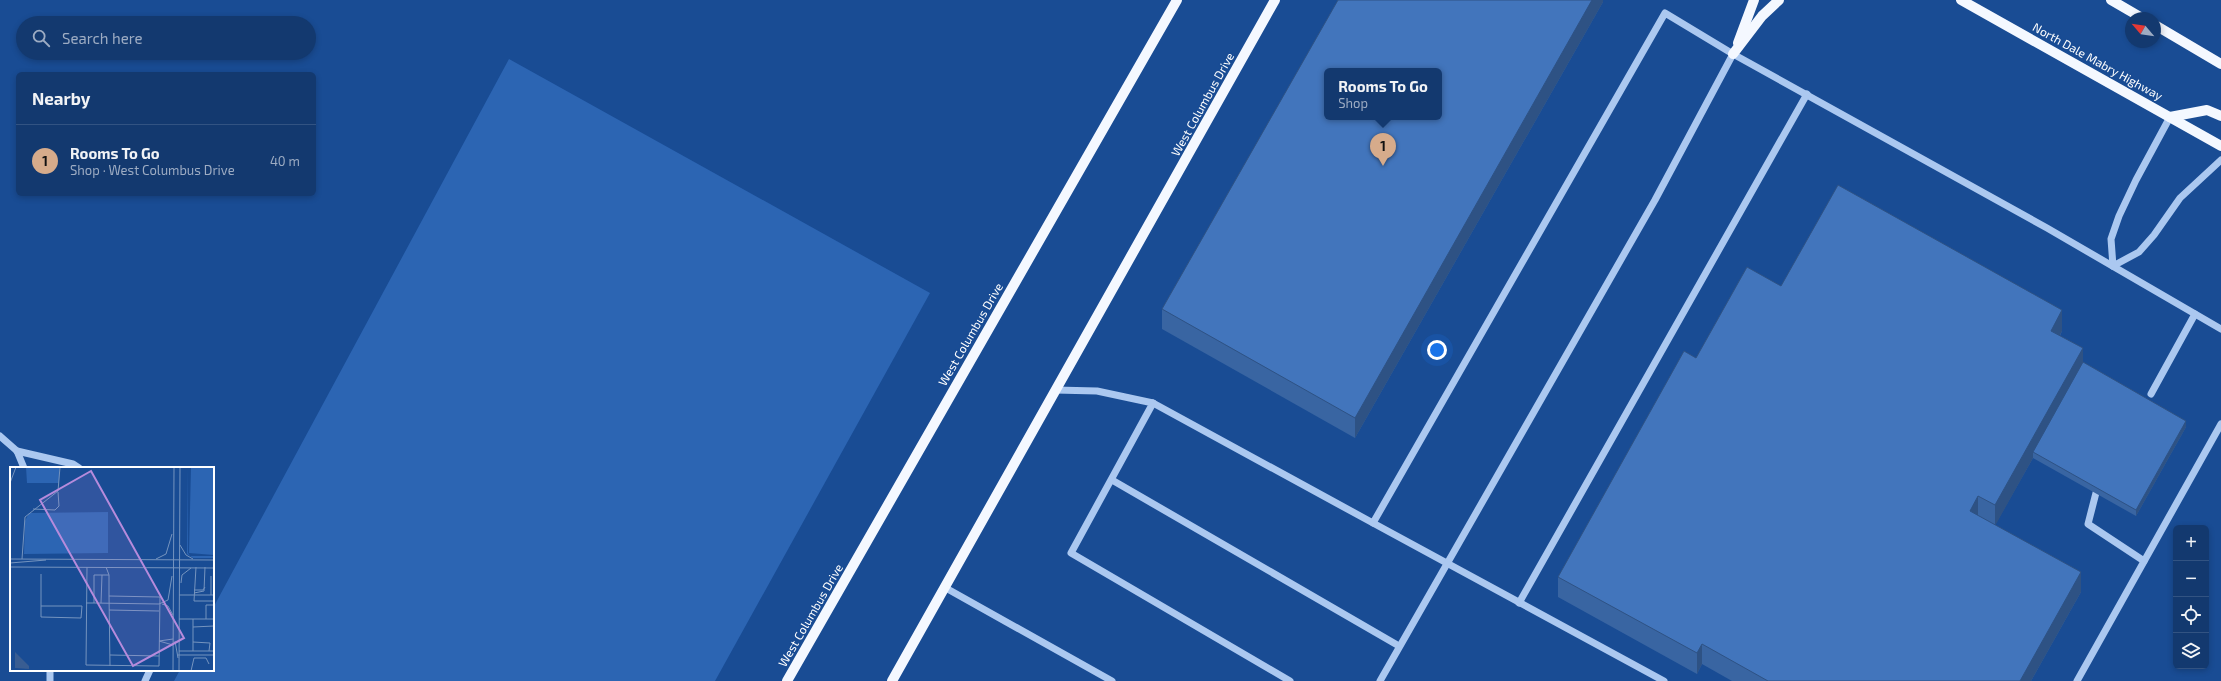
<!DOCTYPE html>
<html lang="en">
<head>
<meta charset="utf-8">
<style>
	:root { --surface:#13396f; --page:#204477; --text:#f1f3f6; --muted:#9dacc3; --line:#325382; --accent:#d6ab8b }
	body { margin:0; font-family:"Exo 2",sans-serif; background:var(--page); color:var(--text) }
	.controls { position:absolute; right:12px; bottom:12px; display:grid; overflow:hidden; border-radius:6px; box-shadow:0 2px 6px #0003 }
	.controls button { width:36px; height:36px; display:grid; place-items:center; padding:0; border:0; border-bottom:1px solid var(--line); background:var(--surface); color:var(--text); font:20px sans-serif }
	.compass { position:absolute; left:2125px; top:12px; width:36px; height:36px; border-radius:50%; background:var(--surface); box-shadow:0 2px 6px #0003; rotate:299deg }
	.you { position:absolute; left:1437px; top:350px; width:14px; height:14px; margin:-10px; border:3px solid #fff; border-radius:50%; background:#1a73e8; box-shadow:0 0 0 6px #1a73e833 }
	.badge { display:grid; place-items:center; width:26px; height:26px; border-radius:50%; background:var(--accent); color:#111; font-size:13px; font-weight:700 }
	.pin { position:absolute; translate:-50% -33px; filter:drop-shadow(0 1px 2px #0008) }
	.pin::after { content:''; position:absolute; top:21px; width:14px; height:12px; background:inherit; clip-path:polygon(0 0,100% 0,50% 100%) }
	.popup { position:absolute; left:1324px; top:68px; width:118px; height:52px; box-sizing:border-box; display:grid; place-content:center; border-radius:6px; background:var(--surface); filter:drop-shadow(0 1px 3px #0005); font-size:13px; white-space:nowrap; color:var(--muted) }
	.popup b { font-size:15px; color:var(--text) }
	.popup::after { content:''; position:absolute; left:50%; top:100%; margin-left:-8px; border:8px solid transparent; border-top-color:var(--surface) }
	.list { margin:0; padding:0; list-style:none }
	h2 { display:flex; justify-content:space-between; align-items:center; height:52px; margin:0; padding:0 16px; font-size:17px }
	h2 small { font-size:13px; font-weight:400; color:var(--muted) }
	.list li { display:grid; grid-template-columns:26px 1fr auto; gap:12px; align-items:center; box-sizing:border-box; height:72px; padding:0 16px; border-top:1px solid var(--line) }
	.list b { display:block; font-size:15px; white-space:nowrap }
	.list p { margin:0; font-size:13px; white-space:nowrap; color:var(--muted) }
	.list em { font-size:13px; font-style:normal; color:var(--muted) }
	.icon { flex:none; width:22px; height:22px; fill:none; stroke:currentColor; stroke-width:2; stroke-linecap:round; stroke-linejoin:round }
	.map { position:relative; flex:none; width:2221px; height:681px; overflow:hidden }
	.search { position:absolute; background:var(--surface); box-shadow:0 2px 6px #0003; left:16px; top:16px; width:300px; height:44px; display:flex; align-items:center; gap:10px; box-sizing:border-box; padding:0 14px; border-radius:22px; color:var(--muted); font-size:15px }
	.panel { position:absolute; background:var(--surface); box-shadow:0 2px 6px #0003; left:16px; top:72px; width:300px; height:124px; border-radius:6px }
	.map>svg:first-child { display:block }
</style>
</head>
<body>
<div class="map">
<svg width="2221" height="681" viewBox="0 0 2221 681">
	<rect width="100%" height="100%" fill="#194c94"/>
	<polygon fill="#2c65b3" points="509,59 930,293 715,681 174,681 180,670 213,670 213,608"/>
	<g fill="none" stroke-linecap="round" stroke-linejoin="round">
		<g stroke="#abc8f0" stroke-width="7">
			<polyline points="2113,266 2111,239 2119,216 2136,180 2170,117"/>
			<polyline points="2113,266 2139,252 2154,235 2180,198 2221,160"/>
			<polyline points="1055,390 1097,391 1153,403 1071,553 1290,681"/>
			<polyline points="2151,394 2195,314"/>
			<polyline points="1153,403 1373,523 1665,13 1733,54 2047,228 2221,329"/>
			<polyline points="0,436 17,451 24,468"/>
			<polyline points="17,451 73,464 79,468"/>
			<polyline points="1112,480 1399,646"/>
			<polyline points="2098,485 2088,524 2144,561"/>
			<polyline points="1373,523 1664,681"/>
			<polyline points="944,587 1112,681"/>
			<polyline points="1519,603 1807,94"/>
			<polyline points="50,670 50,681"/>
			<polyline points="145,681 150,670"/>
			<polyline points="1380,681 1655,200 1733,54"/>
			<polyline points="2077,681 2221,424"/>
		</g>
		<g stroke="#f4f8ff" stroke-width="10">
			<polyline points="1961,0 2221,146"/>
			<polyline points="2111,0 2142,18"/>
			<polyline points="2155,25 2221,64"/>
			<polyline points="1738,43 1754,0"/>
			<polyline points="1733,54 1762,16 1779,0"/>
			<polyline points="2170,117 2207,110 2221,116"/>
			<polyline points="787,681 1177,0"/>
			<polyline points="892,681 1275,0"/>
		</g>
	</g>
	<g fill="#3965a2">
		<polygon points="1603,0 1603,2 1355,438 1162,329 1162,309"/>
		<polygon points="1781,286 2062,331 2060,336 2083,362 2186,427 2136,516 2033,458 1995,525 2081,592 2031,681 1732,681 1702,664 1697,674 1558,597 1558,577 1696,358"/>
	</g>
	<g fill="#2e5284">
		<polygon points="1592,0 1603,0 1603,2 1355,438 1355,418"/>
		<polygon points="2062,310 2062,331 2051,351 2051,331"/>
		<polygon points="2083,348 2083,369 2033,452 2033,458 1995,526 1995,505"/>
		<polygon points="2186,421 2186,427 2136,516 2136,510"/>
		<polygon points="1978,496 1978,516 1970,511"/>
		<polygon points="2081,572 2081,592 2031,681 2020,681"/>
		<polygon points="1702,644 1702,664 1697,674 1697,653"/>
	</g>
	<g fill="#4275bc" stroke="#2e5284" fill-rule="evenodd">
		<path d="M1338 0H1592L1355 418 1162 309ZM1327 71H1439V117H1327Z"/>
		<polygon points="1838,185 2062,310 2051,331 2083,348 1995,505 1978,496 1970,511 2081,572 2020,681 1768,681 1702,644 1697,653 1558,577 1684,351 1696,358 1747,267 1781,286"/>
		<polygon points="2083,362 2186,421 2136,510 2033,452"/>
	</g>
	<g text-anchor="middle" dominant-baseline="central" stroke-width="3" stroke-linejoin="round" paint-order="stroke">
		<g font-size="12" fill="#fff" stroke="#194c94">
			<text transform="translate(2098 61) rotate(29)">North Dale Mabry Highway</text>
			<text transform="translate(1202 104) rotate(-61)">West Columbus Drive</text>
			<text transform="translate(970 334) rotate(-60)">West Columbus Drive</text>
			<text transform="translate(810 615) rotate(-60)">West Columbus Drive</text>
		</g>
	</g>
	<g transform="translate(10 467)">
		<rect width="204" height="204" fill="#194c94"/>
		<path d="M16 0H49V16H17ZM177 0 178 86 180 89H204V91H183L177 87ZM181 0H204V88L179 86ZM98 45V86L14 87 15 54 19 46Z" fill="#2c65b3"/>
		<path d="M5 185 19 199V202L5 201Z" fill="#395d92"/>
		<path fill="none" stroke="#7594bf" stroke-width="1" d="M0 16 6 0M23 42 45 43 49 39 48 25M170 78 176 88 183 92M0 92 204 93M12 92 15 50 48 24 50 0M146 92 156 87 162 67M0 96 36 93M0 100 204 101M77 100 76 198 149 199 150 130 99 129V108M186 100 184 134H204M201 109V128M171 116 172 108 181 101M184 123H193L195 120M184 126 194 124 195 100M169 128H204M99 129 100 199M76 136H84V108H99L96 100M84 136 149 137M91 136 92 108M149 137 158 133 162 109M152 137 158 139 163 148M31 139H72L71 151 31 150V107M99 143 149 144M169 152H204M196 152V138H204M183 160 204 159M149 174 163 178M149 174 163 172M165 174 168 191M183 175 200 176 199 184M169 184H204M183 184V152M100 188 149 189M168 188H204M163 204 164 0M169 204 170 0M181 204 184 191H196L199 197M204 204V190"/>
		<path fill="#b68bdc" fill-opacity="0.15" stroke="#b68bdc" stroke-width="2" d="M81 4 174 171 123 199 30 33Z"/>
		<rect width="204" height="204" fill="none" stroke="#fff" stroke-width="2"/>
	</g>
</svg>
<div class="controls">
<button>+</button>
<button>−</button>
<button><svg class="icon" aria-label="locate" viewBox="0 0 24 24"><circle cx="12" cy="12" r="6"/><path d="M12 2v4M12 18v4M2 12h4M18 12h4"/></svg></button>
<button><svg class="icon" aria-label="layers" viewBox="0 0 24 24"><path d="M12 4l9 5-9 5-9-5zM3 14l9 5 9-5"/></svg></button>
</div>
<svg class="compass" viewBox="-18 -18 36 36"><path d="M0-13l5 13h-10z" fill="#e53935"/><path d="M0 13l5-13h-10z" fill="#9dacc3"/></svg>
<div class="you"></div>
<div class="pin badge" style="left:1383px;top:166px">1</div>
<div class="popup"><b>Rooms To Go</b>Shop</div>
<div class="search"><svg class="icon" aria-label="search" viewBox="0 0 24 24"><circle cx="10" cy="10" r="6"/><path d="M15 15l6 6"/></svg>Search here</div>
<section class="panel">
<h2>Nearby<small></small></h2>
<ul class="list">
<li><span class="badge">1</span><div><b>Rooms To Go</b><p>Shop · West Columbus Drive</p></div><em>40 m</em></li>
</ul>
</section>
</div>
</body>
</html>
